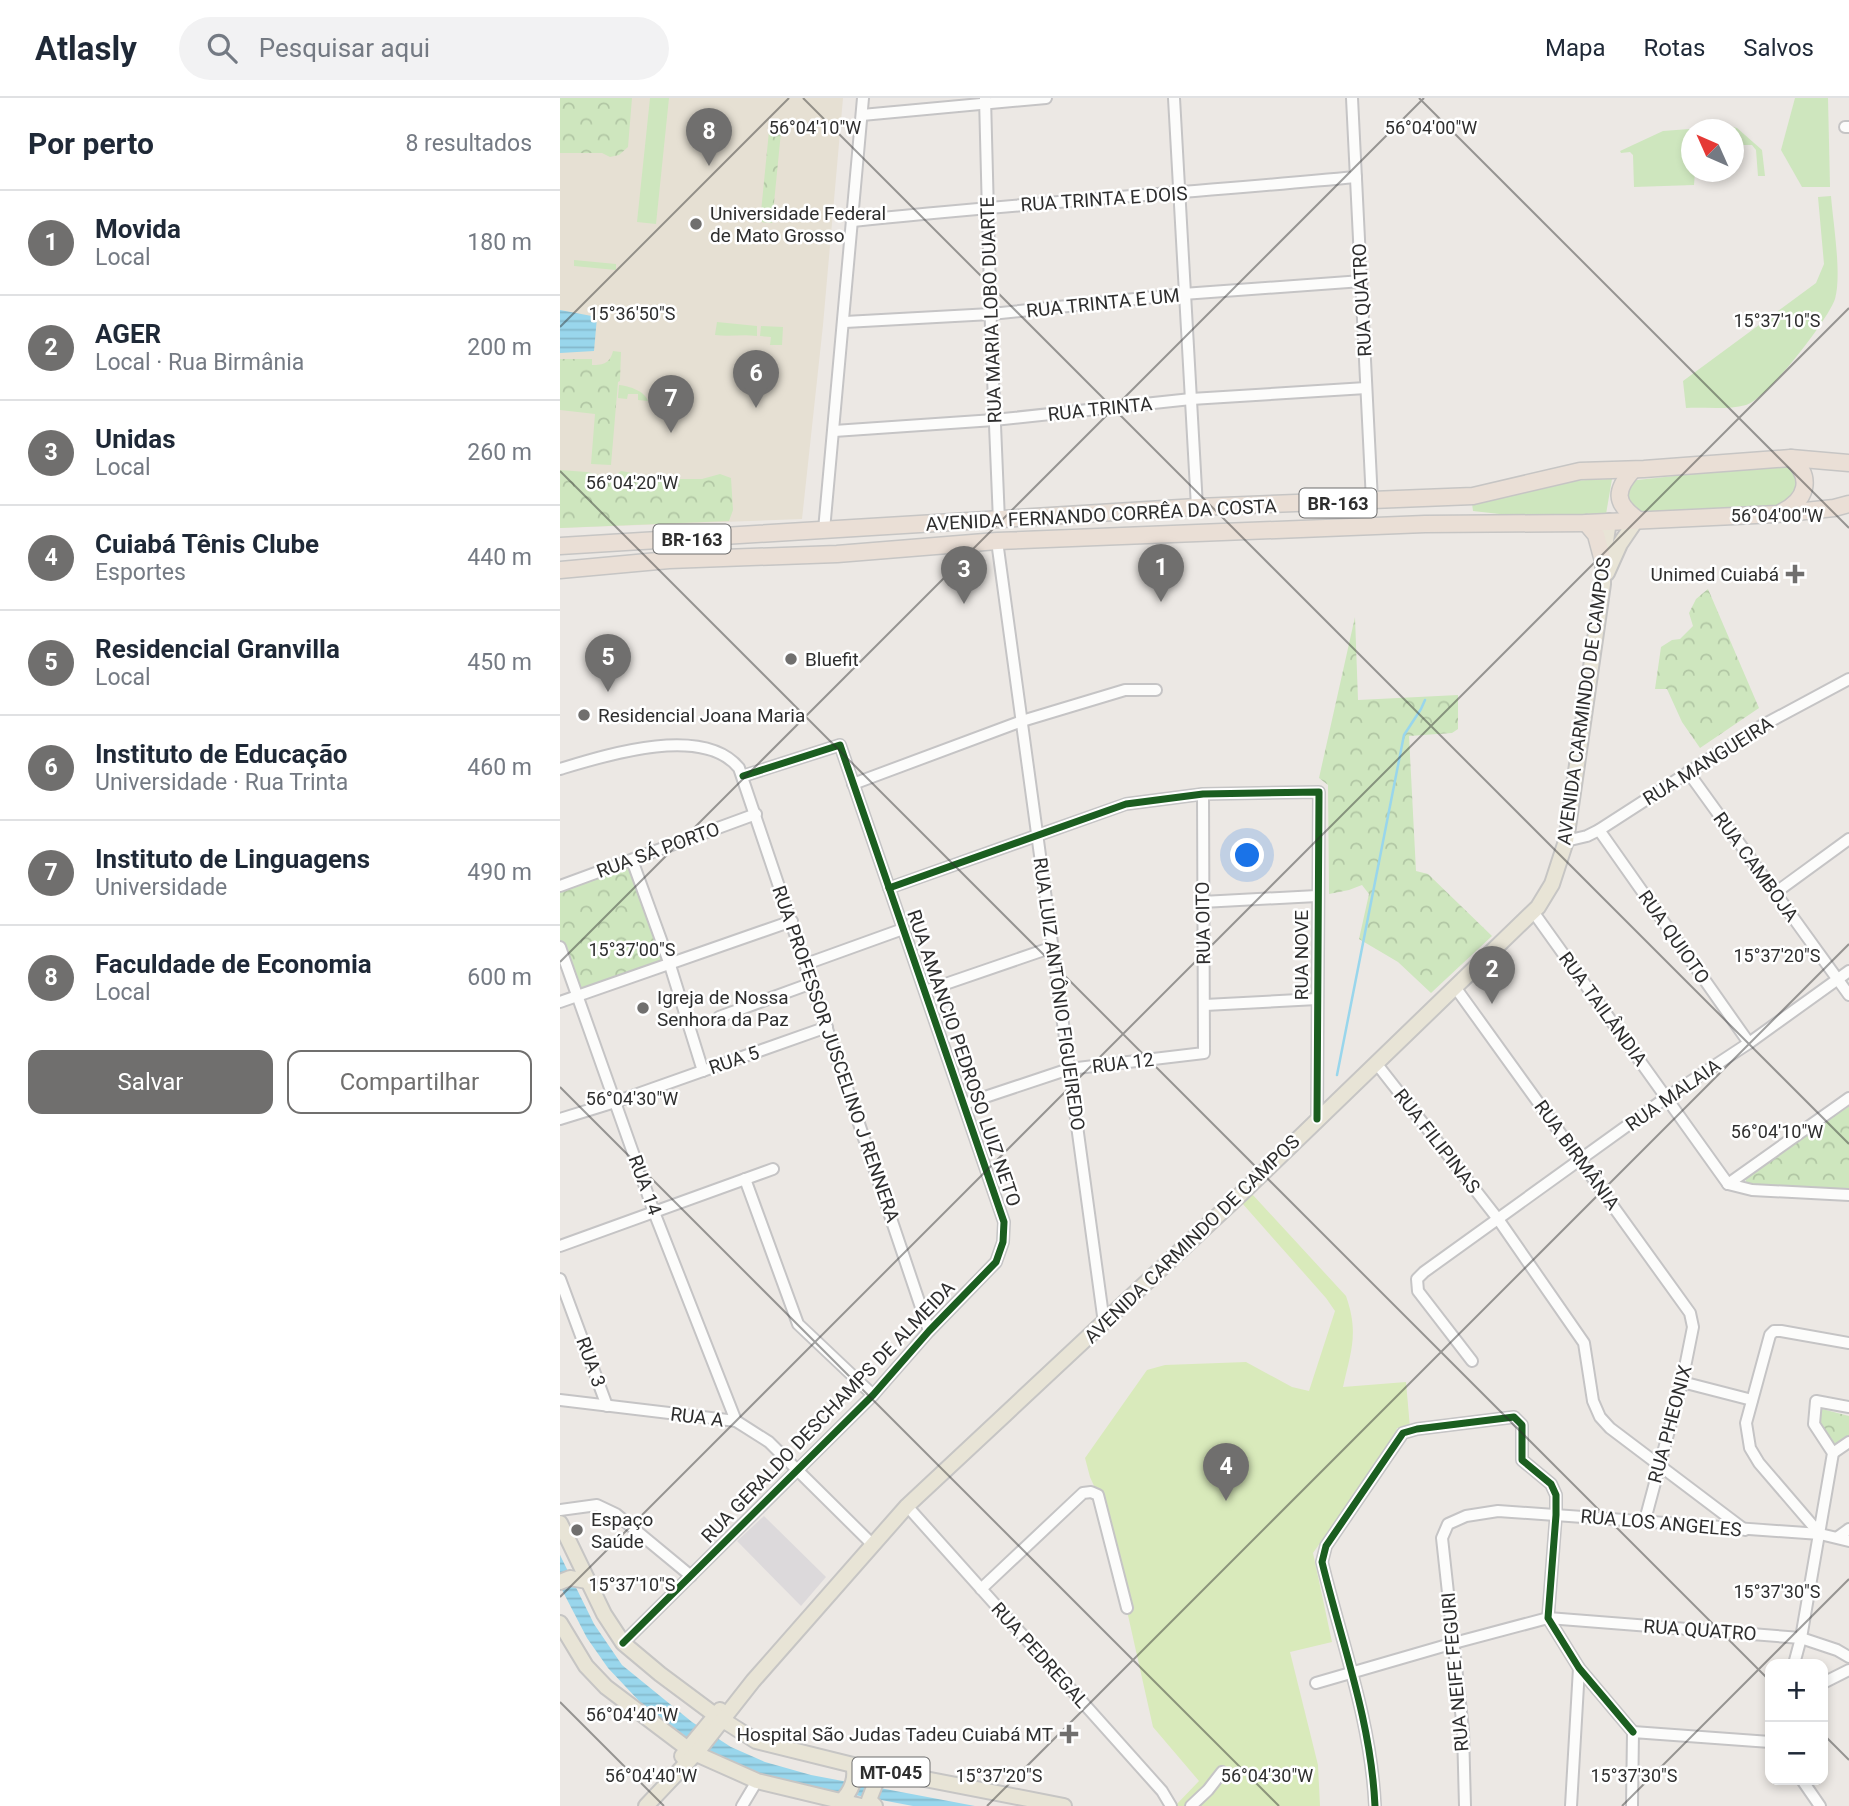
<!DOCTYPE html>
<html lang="pt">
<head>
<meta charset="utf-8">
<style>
	:root { --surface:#fff; --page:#f2f2f3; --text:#1f2937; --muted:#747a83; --line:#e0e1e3; --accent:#706f6e }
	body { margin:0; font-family:Roboto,sans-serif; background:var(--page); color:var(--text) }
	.controls { position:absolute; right:21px; bottom:21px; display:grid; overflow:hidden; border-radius:14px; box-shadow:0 4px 10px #0003 }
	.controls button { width:63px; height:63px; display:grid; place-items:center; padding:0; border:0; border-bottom:2px solid var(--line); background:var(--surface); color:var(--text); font:35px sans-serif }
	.compass { position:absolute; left:1121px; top:21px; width:63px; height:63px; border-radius:50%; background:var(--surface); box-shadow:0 4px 10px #0003; rotate:315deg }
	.you { position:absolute; left:688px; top:758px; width:24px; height:24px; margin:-18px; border:5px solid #fff; border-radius:50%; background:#1a73e8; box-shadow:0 0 0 10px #1a73e833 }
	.badge { display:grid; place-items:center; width:46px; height:46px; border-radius:50%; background:var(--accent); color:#fff; font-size:23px; font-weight:700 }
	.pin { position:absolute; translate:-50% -58px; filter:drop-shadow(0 2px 4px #0008) }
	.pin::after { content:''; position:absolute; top:37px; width:24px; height:21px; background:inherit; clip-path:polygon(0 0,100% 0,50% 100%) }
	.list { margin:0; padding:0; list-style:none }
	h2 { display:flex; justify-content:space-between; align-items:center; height:91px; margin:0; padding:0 28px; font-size:30px }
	h2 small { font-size:23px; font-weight:400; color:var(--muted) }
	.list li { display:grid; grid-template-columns:46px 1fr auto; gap:21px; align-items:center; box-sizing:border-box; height:105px; padding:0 28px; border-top:2px solid var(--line) }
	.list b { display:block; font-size:26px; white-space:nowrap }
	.list p { margin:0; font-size:23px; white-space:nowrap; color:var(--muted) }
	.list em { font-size:23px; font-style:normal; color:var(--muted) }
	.actions { display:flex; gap:14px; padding:21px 28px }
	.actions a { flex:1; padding:16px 0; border:2px solid var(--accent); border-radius:14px; text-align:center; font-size:24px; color:var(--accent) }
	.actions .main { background:var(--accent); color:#fff }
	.icon { flex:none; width:38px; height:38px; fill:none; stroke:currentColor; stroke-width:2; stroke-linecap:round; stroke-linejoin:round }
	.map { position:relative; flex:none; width:1289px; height:1708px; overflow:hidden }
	header { display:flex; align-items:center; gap:42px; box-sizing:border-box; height:98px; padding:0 35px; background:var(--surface); border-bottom:2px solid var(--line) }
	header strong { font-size:33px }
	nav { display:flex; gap:38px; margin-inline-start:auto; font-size:24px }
	.search { width:490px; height:63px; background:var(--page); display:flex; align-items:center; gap:18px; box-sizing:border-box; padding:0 24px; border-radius:38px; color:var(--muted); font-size:26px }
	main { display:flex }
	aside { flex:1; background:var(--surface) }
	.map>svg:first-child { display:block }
</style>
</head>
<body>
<header>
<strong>Atlasly</strong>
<div class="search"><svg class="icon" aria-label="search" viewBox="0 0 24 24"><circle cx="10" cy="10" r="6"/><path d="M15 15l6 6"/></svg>Pesquisar aqui</div>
<nav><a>Mapa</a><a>Rotas</a><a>Salvos</a></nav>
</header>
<main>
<aside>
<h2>Por perto<small>8 resultados</small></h2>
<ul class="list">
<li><span class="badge">1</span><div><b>Movida</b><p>Local</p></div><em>180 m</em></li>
<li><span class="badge">2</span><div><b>AGER</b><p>Local · Rua Birmânia</p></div><em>200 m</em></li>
<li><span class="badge">3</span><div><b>Unidas</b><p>Local</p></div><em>260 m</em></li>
<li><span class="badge">4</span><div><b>Cuiabá Tênis Clube</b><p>Esportes</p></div><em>440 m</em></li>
<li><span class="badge">5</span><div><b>Residencial Granvilla</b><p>Local</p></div><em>450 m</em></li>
<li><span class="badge">6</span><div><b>Instituto de Educação</b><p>Universidade · Rua Trinta</p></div><em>460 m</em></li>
<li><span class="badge">7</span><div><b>Instituto de Linguagens</b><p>Universidade</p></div><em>490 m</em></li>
<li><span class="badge">8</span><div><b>Faculdade de Economia</b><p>Local</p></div><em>600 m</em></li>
</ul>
<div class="actions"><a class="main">Salvar</a><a>Compartilhar</a></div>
</aside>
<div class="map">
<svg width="1289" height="1708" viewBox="0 0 1289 1708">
	<defs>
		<pattern id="forest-crowns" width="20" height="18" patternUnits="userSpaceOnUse" patternTransform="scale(1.75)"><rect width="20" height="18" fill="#cee6be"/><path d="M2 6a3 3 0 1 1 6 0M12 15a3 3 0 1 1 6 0" fill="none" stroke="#b1c6a4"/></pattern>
		<pattern id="water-rules" width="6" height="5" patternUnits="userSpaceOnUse" patternTransform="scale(1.75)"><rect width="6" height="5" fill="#99d6ec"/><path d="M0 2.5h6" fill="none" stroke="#84b8cb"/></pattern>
	</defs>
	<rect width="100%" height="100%" fill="#ece8e4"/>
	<polygon fill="#dcd9db" points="204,1418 266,1479 241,1508 177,1443"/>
	<polygon fill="#e6e0d3" points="0,0 283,0 263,227 242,421 0,430"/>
	<g fill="#cee6be">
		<polygon points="90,0 109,0 96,126 77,124"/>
		<polygon points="1235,0 1268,0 1270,89 1242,89 1221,52"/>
		<polygon points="1169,28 1177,30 1202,52 1205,78 1198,78 1196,52 1192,47 1174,47 1174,32 1132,32 1132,74 1135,74 1134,87 1074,89 1073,57 1070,54 1061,55 1060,53 1103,33"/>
		<path d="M1271 98C1273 124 1282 177 1275 201 1268 222 1206 302 1186 307 1168 312 1145 309 1126 310L1123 283 1256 185 1264 166 1258 99Z"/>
		<polygon points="14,162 56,166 56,172 14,168"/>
		<path d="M157 224 197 228V238C182 236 170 239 155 237Z"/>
		<polygon points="201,228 223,229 222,247 210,247 211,239 200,238"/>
		<path d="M59 287C69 288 85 293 88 303L78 302V296H68L67 301 58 300Z"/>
		<polygon points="1226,366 1241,382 1231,406 1079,417 1063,396 1070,385 1077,382"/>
		<polygon points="1052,381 1045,422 975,420 913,413 912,405 1006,383"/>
	</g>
	<g fill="url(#forest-crowns)">
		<polygon points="0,0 72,0 68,49 59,57 50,59 42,55 0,55"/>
		<polygon points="210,23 222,24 212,125 200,124"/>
		<path d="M53 253 61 254 60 283 58 284 51 367 31 366 35 316 0 312V261H32V267C44 267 50 265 53 253Z"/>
		<polygon points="0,372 27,374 51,380 61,373 108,381 142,381 160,376 171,380 173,412 169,423 0,430"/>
		<polygon points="1148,491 1199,610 1140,650 1122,624 1107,591 1095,591 1101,549 1112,542 1120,541 1133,528 1129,515 1136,501"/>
		<polygon points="795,519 798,602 898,597 898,631 892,635 849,638 856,773 868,776 932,838 871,895 838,864 799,841 809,796 802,787 789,792 769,796 768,687 759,680"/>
		<polygon points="69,766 104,863 18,894 0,843 0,791"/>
		<polygon points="1289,1008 1289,1092 1187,1089 1185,1077"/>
		<polygon points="1262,1311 1289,1318 1289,1338 1273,1348 1259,1328"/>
	</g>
	<path fill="#d9eabb" d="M692 1096 786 1198C799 1235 791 1253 783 1289L846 1284 850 1330H837L834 1341 753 1455 772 1544 730 1554 758 1667 760 1708H615L639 1683 593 1629 544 1410 530 1379 525 1360 587 1272 605 1267 686 1264 732 1289 749 1293 775 1213 766 1200 682 1105Z"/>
	<g fill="url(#water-rules)">
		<polygon points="0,212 37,219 34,253 0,255"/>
		<polygon points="0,1457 34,1526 62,1567 132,1624 171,1649 205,1664 251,1677 415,1708 353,1708 221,1683 166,1663 128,1640 81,1605 48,1570 27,1540 0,1488"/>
	</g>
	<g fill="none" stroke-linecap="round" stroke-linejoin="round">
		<polyline stroke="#99d6ec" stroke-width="2.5" points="777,977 844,637 861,611 865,602"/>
		<defs>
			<g id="minor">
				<polyline points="425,0 431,231 439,423"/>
				<polyline points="614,0 637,409"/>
				<polyline points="792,0 812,403"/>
				<polyline points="302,17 486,0"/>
				<polyline points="1285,29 1289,29"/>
				<path d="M293 123C460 105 628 95 796 79"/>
				<polyline points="285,224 431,216 623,196 802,183"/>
				<polyline points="274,333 434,322 631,301 806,290"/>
				<polyline points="264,432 303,0"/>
				<polyline points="437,443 544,1225"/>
				<path d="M0 671C46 657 143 626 179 670L369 1233"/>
				<polyline points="1128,674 1289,897"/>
				<polyline points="293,686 462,623 565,592 596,592"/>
				<polyline points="1039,732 1189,945"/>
				<polyline points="1006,743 1027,738 1039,732 1194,632 1289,581"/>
				<polyline points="72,762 109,864 143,973"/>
				<polyline points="0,788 196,716"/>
				<polyline points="329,790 566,706 643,696 759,694 757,1021"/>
				<polyline points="1215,795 1289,741"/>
				<polyline points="642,804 757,798"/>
				<polyline points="974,815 1168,1086"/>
				<polyline points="0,849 94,1114 176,1323"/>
				<polyline points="246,866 343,831"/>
				<polyline points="895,889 1130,1215 1133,1229 1122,1284 1085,1422"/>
				<polyline points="365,893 493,849"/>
				<polyline points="0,904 232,823"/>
				<polyline points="645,907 757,901"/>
				<polyline points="159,919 252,885"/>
				<polyline points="816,965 938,1121 1024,1245 1033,1303 1040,1319 1050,1330 1185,1432"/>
				<polyline points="404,1006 509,971 644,955 643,696"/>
				<polyline points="0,1021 55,1004 267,929"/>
				<polyline points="185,1081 238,1226 313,1297"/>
				<polyline points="1168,1086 1289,1000"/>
				<polyline points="1168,1086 1192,1092 1289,1097"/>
				<polyline points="0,1148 213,1071"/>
				<polyline points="0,1181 47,1308"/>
				<polyline points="912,1263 858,1193 857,1181 864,1174 1107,999 1189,945 1289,873"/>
				<polyline points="1122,1284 1192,1302"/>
				<polyline points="0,1302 176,1323 209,1344 312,1446"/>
				<polyline points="1273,1355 1289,1344"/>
				<polyline points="347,1408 602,1693 611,1708"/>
				<polyline points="0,1412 37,1407 56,1416 131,1478"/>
				<polyline points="1260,1436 1199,1365 1190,1350 1186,1325 1210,1237 1214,1233 1221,1233 1289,1245"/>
				<polyline points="1278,1439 1289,1431"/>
				<polyline points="421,1491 523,1395 531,1394 538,1397 567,1510"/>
				<polyline points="63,1545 313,1297 369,1233 436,1164 443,1144 444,1124 280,647 183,678"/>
				<polyline points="1234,1566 1241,1540 1273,1355 1254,1326 1256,1303 1289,1309"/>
				<polyline points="756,1585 894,1545 988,1520 1241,1540 1277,1552 1289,1559"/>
				<polyline points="1263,1585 1289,1572"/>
				<polyline points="1242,1682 1260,1708"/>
				<polyline points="182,1708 197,1683"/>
				<polyline points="631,1708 648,1692 662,1674"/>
				<path d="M815 1708C811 1623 782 1546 762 1464L766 1448 843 1335 857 1331 954 1319 962 1327V1362L991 1386 996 1397V1417L988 1520 1019 1570 1073 1634"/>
				<polyline points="905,1708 903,1632 882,1440 888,1426 906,1418 938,1413 1260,1436 1289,1443"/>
				<polyline points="1011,1708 1019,1570"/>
				<polyline points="1072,1708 1073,1634 1210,1644"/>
			</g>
			<g id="major">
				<polyline points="1047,475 1060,446 1077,421"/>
				<polyline points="0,1425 44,1516 63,1545 100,1576 155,1617 196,1643 293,1667 504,1708"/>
				<polyline points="0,1484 10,1480 27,1483"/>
				<polyline points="0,1525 26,1568 46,1589 132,1654 197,1683 301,1708"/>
				<polyline points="122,1658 160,1612"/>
				<path d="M281 1703C291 1694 297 1680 293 1667"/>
				<polyline points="86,1708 138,1653 193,1583 347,1408 681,1096 978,809 992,786 1006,743 1043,486 1043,463 1049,423"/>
				<polyline points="315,1708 309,1702 318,1679 332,1676"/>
			</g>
			<g id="highway">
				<path d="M1073 372C1055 392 1054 405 1077 421"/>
				<path d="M1222 414C1247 402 1253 379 1231 360"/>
				<polyline points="1026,425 1036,437 1043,463"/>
				<polyline points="0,448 637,409 913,398 1020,373 1084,371 1231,360 1289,365"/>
				<polyline points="0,472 109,462 277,456 437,443 865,426 1026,425 1217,416 1274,410 1289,406"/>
			</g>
		</defs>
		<use href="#minor" stroke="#c5c4c5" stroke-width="14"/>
		<use href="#major" stroke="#c6c5c4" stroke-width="18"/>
		<use href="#highway" stroke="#c6c5c4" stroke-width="19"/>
		<use href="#minor" stroke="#fcfcfb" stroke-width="10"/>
		<use href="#major" stroke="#e8e4d6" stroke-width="14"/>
		<use href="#highway" stroke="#eadfd6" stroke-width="16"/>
		<defs>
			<g id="cycleway">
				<polyline points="329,790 566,706 643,696 759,694 757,1021"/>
				<polyline points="63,1545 313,1297 369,1233 436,1164 443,1144 444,1124 280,647 183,678"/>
				<path d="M815 1708C811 1623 782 1546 762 1464L766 1448 843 1335 857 1331 954 1319 962 1327V1362L991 1386 996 1397V1417L988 1520 1019 1570 1073 1634"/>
			</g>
		</defs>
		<use href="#cycleway" stroke="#fff" stroke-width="11"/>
		<use href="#cycleway" stroke="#1b5e20" stroke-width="7"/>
	</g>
	<path fill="none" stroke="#2e2e2e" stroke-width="2" stroke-opacity="0.45" d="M243 0 1289 1046M859 0 1289 430M0 229 229 0M0 373 1210 1583M0 864 864 0M0 989 719 1708M0 1499 1289 210M0 1604 104 1708M1263 1636 1289 1662M427 1708 1289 846M1062 1708 1289 1481"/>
	<g fill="#706f6e" stroke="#fff" stroke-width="2.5">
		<circle cx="136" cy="126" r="7"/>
		<path d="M1231.5 465.5h7v7h7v7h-7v7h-7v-7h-7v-7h7z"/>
		<circle cx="231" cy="561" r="7"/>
		<circle cx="24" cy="617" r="7"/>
		<circle cx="83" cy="910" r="7"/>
		<circle cx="17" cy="1432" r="7"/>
		<path d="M505.5 1625.5h7v7h7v7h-7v7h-7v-7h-7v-7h7z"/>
	</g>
	<g text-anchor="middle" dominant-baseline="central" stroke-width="5" stroke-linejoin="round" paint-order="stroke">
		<g fill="#fff" stroke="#6d6d6d" stroke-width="2">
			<rect x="739.5" y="390.5" width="77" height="29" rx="5"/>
			<rect x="93.5" y="426.5" width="77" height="29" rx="5"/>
			<rect x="292.5" y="1659.5" width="77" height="29" rx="5"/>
		</g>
		<g font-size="18" font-weight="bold" fill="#2e2e2e">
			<text x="778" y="405">BR-163</text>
			<text x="132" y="441">BR-163</text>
			<text x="331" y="1674">MT-045</text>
		</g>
		<g font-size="19" fill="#2e2e2e" stroke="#fff">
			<text transform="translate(544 101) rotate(-4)">RUA TRINTA E DOIS</text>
			<text transform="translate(802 202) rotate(-93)">RUA QUATRO</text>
			<text transform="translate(543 205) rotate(-6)">RUA TRINTA E UM</text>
			<text transform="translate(431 212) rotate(-92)">RUA MARIA LOBO DUARTE</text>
			<text transform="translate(540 311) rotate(-6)">RUA TRINTA</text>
			<text transform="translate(541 417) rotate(-3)">AVENIDA FERNANDO CORRÊA DA COSTA</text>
			<text transform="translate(1024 603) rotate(-82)">AVENIDA CARMINDO DE CAMPOS</text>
			<text transform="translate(1148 663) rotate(-32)">RUA MANGUEIRA</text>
			<text transform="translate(98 752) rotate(-20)">RUA SÁ PORTO</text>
			<text transform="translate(1196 769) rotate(54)">RUA CAMBOJA</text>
			<text transform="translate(643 825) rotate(-91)">RUA OITO</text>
			<text transform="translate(1114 839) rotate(55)">RUA QUIOTO</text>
			<text transform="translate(741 857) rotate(-90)">RUA NOVE</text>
			<text transform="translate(499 896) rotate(82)">RUA LUIZ ANTÔNIO FIGUEIREDO</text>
			<text transform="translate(1043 911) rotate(54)">RUA TAILÂNDIA</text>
			<text transform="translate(276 956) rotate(71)">RUA PROFESSOR JUSCELINO J RENNERA</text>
			<text transform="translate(404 960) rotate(71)">RUA AMANCIO PEDROSO LUIZ NETO</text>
			<text transform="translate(174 962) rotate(-19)">RUA 5</text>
			<text transform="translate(563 965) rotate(-7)">RUA 12</text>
			<text transform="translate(1113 997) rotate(-35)">RUA MALAIA</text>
			<text transform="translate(877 1043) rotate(52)">RUA FILIPINAS</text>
			<text transform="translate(1017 1057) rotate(54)">RUA BIRMÂNIA</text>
			<text transform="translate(85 1087) rotate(70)">RUA 14</text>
			<text transform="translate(632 1141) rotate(-44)">AVENIDA CARMINDO DE CAMPOS</text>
			<text transform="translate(31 1264) rotate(70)">RUA 3</text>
			<text transform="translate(268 1314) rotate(-46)">RUA GERALDO DESCHAMPS DE ALMEIDA</text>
			<text transform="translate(137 1319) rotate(7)">RUA A</text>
			<text transform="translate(1110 1326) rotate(-75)">RUA PHEONIX</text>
			<text transform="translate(1101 1425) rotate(5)">RUA LOS ANGELES</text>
			<text transform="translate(1140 1532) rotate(4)">RUA QUATRO</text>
			<text transform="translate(480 1557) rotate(48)">RUA PEDREGAL</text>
			<text transform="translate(895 1574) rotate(-95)">RUA NEIFE FEGURI</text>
		</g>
		<g font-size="19" fill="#2e2e2e" stroke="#fff" text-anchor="start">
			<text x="150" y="115">Universidade Federal<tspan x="150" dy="22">de Mato Grosso</tspan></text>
			<text x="1219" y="476" text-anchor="end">Unimed Cuiabá</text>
			<text x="245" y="561">Bluefit</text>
			<text x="38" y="617">Residencial Joana Maria</text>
			<text x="97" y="899">Igreja de Nossa<tspan x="97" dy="22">Senhora da Paz</tspan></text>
			<text x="31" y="1421">Espaço<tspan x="31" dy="22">Saúde</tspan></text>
			<text x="493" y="1636" text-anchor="end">Hospital São Judas Tadeu Cuiabá MT</text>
		</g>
	</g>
	<g font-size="18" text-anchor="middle" fill="#2e2e2e" stroke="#fff" stroke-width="5" stroke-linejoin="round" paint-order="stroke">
		<text x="871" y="36">56°04'00"W</text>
		<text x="255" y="36">56°04'10"W</text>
		<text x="72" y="222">15°36'50"S</text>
		<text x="1217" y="229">15°37'10"S</text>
		<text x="72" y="391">56°04'20"W</text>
		<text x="1217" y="424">56°04'00"W</text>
		<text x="72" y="858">15°37'00"S</text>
		<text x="1217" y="864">15°37'20"S</text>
		<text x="72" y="1007">56°04'30"W</text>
		<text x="1217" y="1040">56°04'10"W</text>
		<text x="72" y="1493">15°37'10"S</text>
		<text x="1217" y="1500">15°37'30"S</text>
		<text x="72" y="1623">56°04'40"W</text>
		<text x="439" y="1684">15°37'20"S</text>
		<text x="1074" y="1684">15°37'30"S</text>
		<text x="91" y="1684">56°04'40"W</text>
		<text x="707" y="1684">56°04'30"W</text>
	</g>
</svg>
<div class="controls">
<button>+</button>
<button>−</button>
</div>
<svg class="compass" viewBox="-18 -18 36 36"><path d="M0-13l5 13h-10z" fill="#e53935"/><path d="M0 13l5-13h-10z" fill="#747a83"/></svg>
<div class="you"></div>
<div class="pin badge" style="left:601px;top:504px">1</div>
<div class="pin badge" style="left:932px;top:906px">2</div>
<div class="pin badge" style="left:404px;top:506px">3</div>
<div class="pin badge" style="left:666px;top:1403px">4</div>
<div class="pin badge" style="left:48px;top:594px">5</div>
<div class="pin badge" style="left:196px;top:310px">6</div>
<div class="pin badge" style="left:111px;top:335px">7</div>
<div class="pin badge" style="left:149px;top:68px">8</div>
</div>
</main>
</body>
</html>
